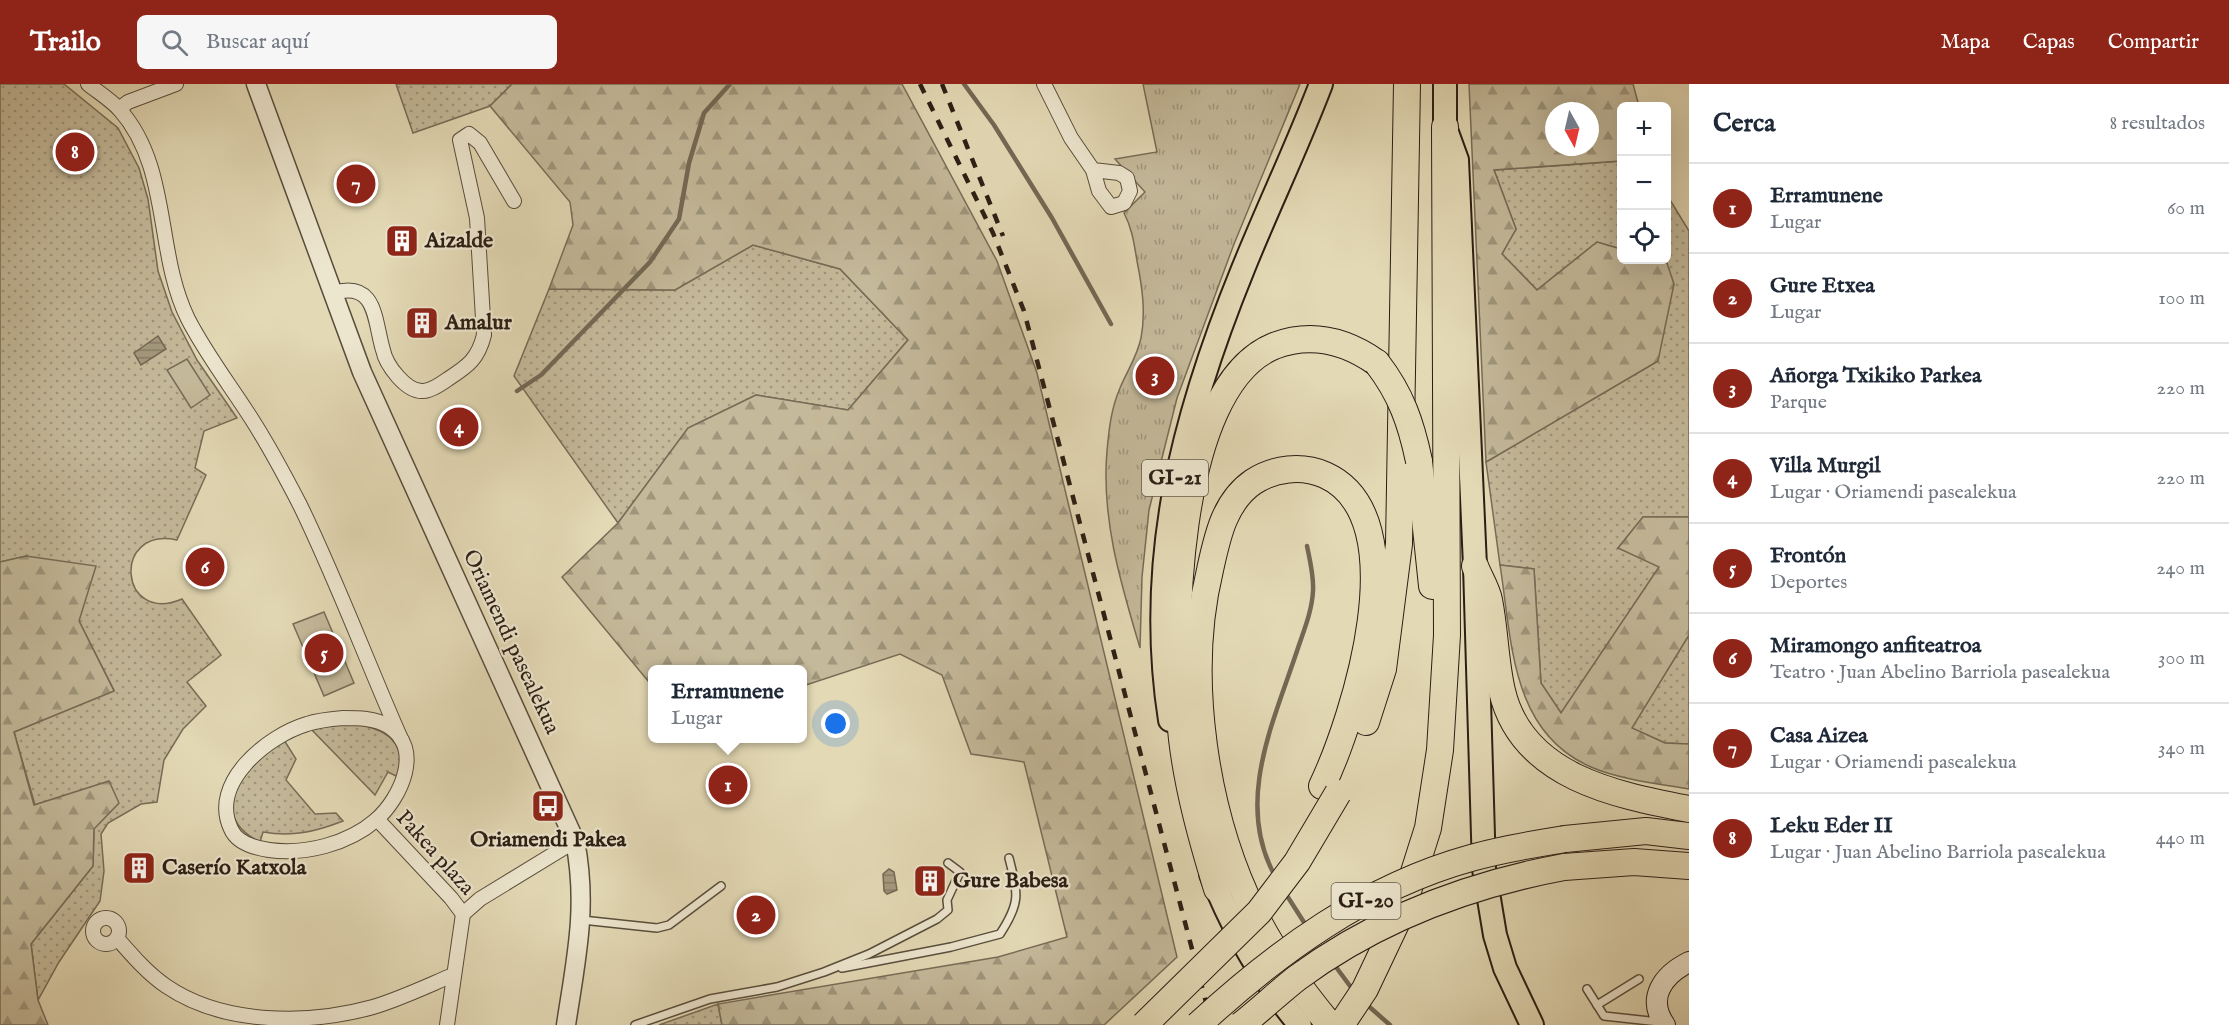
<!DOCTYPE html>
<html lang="es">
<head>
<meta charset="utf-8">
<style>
	:root { --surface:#fff; --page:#f6f6f7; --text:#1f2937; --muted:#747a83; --line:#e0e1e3; --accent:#8f2418 }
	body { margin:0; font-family:"IM FELL English",serif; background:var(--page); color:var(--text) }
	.controls { position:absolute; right:18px; top:18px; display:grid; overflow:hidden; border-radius:9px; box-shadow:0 6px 24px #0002 }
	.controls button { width:54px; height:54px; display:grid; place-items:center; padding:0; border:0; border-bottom:2px solid var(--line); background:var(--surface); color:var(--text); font:30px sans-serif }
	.compass { position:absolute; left:1545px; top:18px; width:54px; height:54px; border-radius:50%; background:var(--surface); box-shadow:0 6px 24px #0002; rotate:172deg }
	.you { position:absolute; left:836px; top:640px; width:21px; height:21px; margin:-15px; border:4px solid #fff; border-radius:50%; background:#1a73e8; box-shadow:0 0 0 9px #1a73e833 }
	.badge { display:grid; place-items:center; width:39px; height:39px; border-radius:50%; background:var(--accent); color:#fff; font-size:20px; font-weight:700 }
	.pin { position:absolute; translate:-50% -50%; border:3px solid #fff; box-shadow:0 2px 6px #0006 }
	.popup { position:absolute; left:648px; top:581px; width:159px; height:78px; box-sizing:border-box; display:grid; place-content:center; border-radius:9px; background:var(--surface); filter:drop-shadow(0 2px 4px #0005); font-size:20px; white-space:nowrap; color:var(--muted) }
	.popup b { font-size:22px; color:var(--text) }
	.popup::after { content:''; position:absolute; left:50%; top:100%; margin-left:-12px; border:12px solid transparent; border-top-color:var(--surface) }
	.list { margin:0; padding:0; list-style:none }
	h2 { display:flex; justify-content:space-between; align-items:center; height:78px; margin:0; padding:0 24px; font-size:26px }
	h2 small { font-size:20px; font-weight:400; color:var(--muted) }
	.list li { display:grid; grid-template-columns:39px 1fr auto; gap:18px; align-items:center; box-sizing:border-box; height:90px; padding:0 24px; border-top:2px solid var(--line) }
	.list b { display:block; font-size:22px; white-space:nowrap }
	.list p { margin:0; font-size:20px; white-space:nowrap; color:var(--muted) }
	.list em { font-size:20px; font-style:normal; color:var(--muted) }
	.icon { flex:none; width:33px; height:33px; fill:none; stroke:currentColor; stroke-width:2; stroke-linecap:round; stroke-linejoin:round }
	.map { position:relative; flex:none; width:1689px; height:941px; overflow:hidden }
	header { display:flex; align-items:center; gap:36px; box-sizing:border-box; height:84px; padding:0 30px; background:var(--accent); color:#fff }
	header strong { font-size:28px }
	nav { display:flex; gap:33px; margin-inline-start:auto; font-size:21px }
	.search { width:420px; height:54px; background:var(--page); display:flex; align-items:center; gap:15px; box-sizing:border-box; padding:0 21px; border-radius:9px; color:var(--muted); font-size:22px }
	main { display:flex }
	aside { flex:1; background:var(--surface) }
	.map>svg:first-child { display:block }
</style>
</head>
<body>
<header>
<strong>Trailo</strong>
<div class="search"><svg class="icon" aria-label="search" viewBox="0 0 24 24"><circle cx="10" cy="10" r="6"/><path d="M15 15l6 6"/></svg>Buscar aquí</div>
<nav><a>Mapa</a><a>Capas</a><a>Compartir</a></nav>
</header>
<main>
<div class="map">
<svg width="1689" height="941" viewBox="0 0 1689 941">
	<defs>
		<pattern id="grass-dots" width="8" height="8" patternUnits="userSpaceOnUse" patternTransform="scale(1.5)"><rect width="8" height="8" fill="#c4b99a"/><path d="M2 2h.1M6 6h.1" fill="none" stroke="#9f967c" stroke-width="1.8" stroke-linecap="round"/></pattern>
		<pattern id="forest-firs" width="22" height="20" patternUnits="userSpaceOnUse" patternTransform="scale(1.5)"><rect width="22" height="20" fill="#c4b99a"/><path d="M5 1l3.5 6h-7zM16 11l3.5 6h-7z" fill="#9f967c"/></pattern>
		<pattern id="park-tufts" width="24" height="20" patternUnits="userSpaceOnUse" patternTransform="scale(1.5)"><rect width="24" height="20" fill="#c4b99a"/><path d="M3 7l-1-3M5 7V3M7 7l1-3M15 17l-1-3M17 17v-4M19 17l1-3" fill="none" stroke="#9f967c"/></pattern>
		<pattern id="water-rules" width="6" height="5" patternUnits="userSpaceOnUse" patternTransform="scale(1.5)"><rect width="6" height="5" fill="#a4997e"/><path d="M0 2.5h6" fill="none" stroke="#867c66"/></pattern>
	</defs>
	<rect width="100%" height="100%" fill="#e3d9b5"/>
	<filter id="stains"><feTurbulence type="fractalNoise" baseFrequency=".00333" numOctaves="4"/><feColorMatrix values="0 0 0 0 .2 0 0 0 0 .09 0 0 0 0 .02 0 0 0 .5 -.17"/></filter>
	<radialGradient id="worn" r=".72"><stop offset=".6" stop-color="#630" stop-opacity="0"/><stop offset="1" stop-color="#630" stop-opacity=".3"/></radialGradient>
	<g fill="url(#grass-dots)" stroke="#776c57" stroke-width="1.5">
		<path d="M0 0H64L118 44 139 84 148 115 158 187 172 228 197 276 237 334 204 347 195 384 206 391 177 456C111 442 119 542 182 515L221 571 187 598 206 622 183 645 164 676 157 718 141 720 108 739 101 750 104 787 100 817 59 878 38 916 31 860 93 782 94 745 109 698 35 721 14 648 114 606 79 537 26 472 0 478Z"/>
		<polygon points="396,0 512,0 490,22 413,49"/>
		<polygon points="1621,77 1621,165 1597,158 1537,206 1502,170 1516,145 1494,86"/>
		<polygon points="1667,111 1689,147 1689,433 1643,433 1618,464 1660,482 1561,629 1541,599 1534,485 1500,481 1486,378 1658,277 1667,179 1656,176 1666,176"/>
		<polygon points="753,161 840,185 908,256 848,326 756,311 688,344 618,439 514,292 549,205 675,206"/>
		<polygon points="1689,551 1689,660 1665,659 1631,644"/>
		<path d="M353 639C384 645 408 656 398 693L388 688 375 711 311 645 326 640Z"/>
		<path d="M284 656 296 675 286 696 315 730 336 729 343 737C315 748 292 753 263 748L260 758C202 729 248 680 284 656Z"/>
		<polygon points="718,920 722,941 659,941"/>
	</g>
	<g fill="url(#forest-firs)" stroke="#776c57" stroke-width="1.5" fill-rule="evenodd">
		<polygon points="512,0 902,0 997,177 1037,289 1177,873 1104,941 722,941 718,920 998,873 1067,853 1024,678 971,670 942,591 900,570 803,602 803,586 653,586 653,603 562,493 618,439 688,344 756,311 848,326 908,256 840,185 753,161 675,206 549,205 573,141 570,118 490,22"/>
		<path d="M1469 0H1633L1639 22H1622L1621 77 1494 86 1516 145 1502 170 1537 206 1597 158 1621 165 1622 176H1656L1667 179 1674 200 1658 277 1486 378ZM1554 27H1590V63H1554Z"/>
		<path d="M1643 433H1689V551L1632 644 1665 659 1689 660V705C1659 700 1618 695 1591 683 1510 648 1512 556 1500 481L1534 485 1541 599 1561 629 1659 483 1618 464Z"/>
		<polygon points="26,472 96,482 79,537 114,607 14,648 34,721 109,697 119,719 94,745 93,782 31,860 38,916 48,941 0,941 0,478"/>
	</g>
	<path fill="url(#park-tufts)" stroke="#776c57" stroke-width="1.5" d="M1143 0H1300L1234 160 1177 314 1149 426 1142 493 1140 564C1121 500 1101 435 1107 367 1109 345 1111 325 1120 304 1127 287 1137 273 1141 254 1146 228 1142 202 1137 177 1134 159 1132 144 1124 129L1145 108 1115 75 1157 68Z"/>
	<g fill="#c4b99a" stroke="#776c57" stroke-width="1.5">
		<polygon points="187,275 210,311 191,324 167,286"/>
		<polygon points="324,528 354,599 324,612 293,540"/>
	</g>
	<g fill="url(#water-rules)" stroke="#736854" stroke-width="1.5">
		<polygon points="158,252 166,265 141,281 134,269"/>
		<polygon points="889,785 894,788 897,806 887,810 884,807 883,790"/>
	</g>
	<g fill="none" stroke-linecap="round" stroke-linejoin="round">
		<g stroke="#736854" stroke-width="4.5">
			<polyline points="964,0 994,41 1052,134 1111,240"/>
			<polyline points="517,307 541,291 650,178 679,135 689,79 704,29 730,0"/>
			<path d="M1275 792C1234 718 1274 637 1298 564 1304 546 1312 527 1313 507 1314 492 1310 477 1307 462"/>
			<polyline points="1284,807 1307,843"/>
			<polyline points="1333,879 1353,906"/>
			<polyline points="1365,919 1390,941"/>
		</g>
		<defs>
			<g id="service">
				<polyline points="582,836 657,844 669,841 721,802"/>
				<path d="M842 884 951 863 1000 850C1021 818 1018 810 1009 774"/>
				<polyline points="1587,905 1604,932 1659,938"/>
				<polyline points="1597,921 1639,895"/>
				<polyline points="635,941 710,915 777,903 824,888 869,870 937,835 948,826 947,816 960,788 948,779"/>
			</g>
			<g id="minor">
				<path d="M88 0C98 8 111 16 120 26 171 84 155 168 188 235 206 270 230 301 251 334 269 362 285 392 300 421 337 497 367 578 401 655"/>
				<polyline points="1044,0 1071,54 1093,86 1099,107 1111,123 1124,119 1130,107 1127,94 1119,89 1093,86"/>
				<polyline points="119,25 128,18 176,0"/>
				<path d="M333 209C377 196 374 236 383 266 386 281 406 308 423 307 430 307 441 300 448 295 468 282 478 275 484 251L477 134 460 56 469 50 480 59 514 117"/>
				<path d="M343 634C358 634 375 634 388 642 424 664 401 714 376 736 348 760 305 771 269 766 255 764 237 759 231 745 209 699 267 652 307 640 319 636 331 635 343 634Z"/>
				<polyline points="377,735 451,814 463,830"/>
				<circle cx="106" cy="847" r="13"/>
				<path d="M117 854C131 870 147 889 166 902 223 941 308 941 373 923 400 915 427 902 453 891"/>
				<polyline points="447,941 463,830 480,815 575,757"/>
			</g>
			<path id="tertiary" d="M256 0 362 288 575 757C588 823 576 875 566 941"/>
			<path id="secondary" d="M1665 941C1646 914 1663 891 1689 878"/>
			<g id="primary">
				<polyline points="1445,0 1445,43 1457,76 1475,482 1484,785 1495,851 1505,884 1532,941"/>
				<path d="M1170 636C1145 476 1183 332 1243 185 1268 123 1297 63 1321 0"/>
				<path d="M1211 790C1232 844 1262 896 1300 941"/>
			</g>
			<g id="motorway">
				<polyline points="1419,377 1432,502"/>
				<path d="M1475 482C1479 493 1487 505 1489 516 1495 546 1495 577 1502 607 1522 693 1616 711 1689 725"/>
				<polyline points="1366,638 1383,585 1399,460 1407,0"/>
				<path d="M1322 702C1354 635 1419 433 1325 391 1302 381 1274 384 1253 398 1224 418 1217 454 1210 486 1184 593 1205 731 1254 829 1274 870 1301 906 1330 941"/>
				<polyline points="1565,755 1646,747 1689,752"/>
				<polyline points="1564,783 1634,778 1689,782"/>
				<path d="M1217 805C1202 756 1188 706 1182 655 1171 561 1172 304 1274 262 1311 248 1346 257 1377 279"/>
				<polyline points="1341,941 1365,905 1401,829 1428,744 1440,666 1447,551 1445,43"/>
			</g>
		</defs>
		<use href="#service" stroke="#584d3c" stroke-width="10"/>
		<use href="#minor" stroke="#584d3c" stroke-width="16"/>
		<use href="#tertiary" stroke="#584d3c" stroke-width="21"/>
		<use href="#secondary" stroke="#2a1e14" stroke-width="22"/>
		<use href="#primary" stroke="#2a1e14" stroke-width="26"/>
		<use href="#motorway" stroke="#2a1e14" stroke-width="28"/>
		<use href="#service" stroke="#ede6cf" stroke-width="7"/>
		<use href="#minor" stroke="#ede6cf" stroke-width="14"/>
		<use href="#tertiary" stroke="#ede6cf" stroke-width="18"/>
		<use href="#secondary" stroke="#ede6cf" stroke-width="20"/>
		<use href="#primary" stroke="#e3d9b5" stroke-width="22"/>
		<use href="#motorway" stroke="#e3d9b5" stroke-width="26"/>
		<g stroke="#2a1e14" stroke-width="4.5" stroke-dasharray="10 10" stroke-linecap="butt">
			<polyline points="920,0 993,149 1024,227 1212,941"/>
			<polyline points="942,0 1003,152"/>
		</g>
		<defs>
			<g id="motorway-bridge">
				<path d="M1377 279C1401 310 1411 339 1419 377"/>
				<polyline points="1144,941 1259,828 1297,778 1338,709"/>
				<path d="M1198 941C1277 868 1366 803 1471 774 1502 765 1534 760 1565 755"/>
				<path d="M1241 941C1260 926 1278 909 1297 894 1377 835 1467 801 1564 783"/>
			</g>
		</defs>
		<use href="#motorway-bridge" stroke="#2a1e14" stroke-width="28" stroke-linecap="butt"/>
		<use href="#motorway-bridge" stroke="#e3d9b5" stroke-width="26"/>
	</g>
	<defs>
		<symbol id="building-square" viewBox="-11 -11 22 22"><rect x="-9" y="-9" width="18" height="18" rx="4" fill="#8f2418" stroke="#ede6cf"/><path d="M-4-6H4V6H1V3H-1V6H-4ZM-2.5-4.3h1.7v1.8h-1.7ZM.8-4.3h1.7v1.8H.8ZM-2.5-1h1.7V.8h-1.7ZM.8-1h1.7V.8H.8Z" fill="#fff"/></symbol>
		<symbol id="bus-square" viewBox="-11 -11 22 22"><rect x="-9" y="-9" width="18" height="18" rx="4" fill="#8f2418" stroke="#ede6cf"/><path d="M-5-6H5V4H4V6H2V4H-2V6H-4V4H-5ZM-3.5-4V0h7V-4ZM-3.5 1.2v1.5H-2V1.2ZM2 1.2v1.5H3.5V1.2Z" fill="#fff"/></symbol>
	</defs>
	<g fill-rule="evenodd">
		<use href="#building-square" x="383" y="138" width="38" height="38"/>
		<use href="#building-square" x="403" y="220" width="38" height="38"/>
		<use href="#bus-square" x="529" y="703" width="38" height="38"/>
		<use href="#building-square" x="120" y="765" width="38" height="38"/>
		<use href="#building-square" x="911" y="778" width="38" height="38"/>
	</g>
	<g text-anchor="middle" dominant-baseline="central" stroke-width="4.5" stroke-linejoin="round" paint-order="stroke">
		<g fill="#ede6cf" stroke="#645a4c" stroke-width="1.5">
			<rect x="1142" y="376" width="66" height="36" rx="4.5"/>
			<rect x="1331.5" y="799" width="69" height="36" rx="4.5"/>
		</g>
		<g font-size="21" font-weight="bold" fill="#2a1e14">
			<text x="1175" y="394">GI-21</text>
			<text x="1366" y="817">GI-20</text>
		</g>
		<g font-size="22" font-weight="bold" fill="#2a1e14" stroke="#ede6cf" text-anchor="start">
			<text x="425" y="157">Aizalde</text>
			<text x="445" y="239">Amalur</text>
			<text x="548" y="756" text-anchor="middle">Oriamendi Pakea</text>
			<text x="162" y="784">Caserío Katxola</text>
			<text x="953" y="797">Gure Babesa</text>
		</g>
		<g font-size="22" fill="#2a1e14" stroke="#ede6cf">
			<text transform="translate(511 558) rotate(65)">Oriamendi pasealekua</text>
			<text transform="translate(435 769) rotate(48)">Pakea plaza</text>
		</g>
	</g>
	<rect width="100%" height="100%" filter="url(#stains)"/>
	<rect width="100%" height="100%" fill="url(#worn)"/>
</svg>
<div class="controls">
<button>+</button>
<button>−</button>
<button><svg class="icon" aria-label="locate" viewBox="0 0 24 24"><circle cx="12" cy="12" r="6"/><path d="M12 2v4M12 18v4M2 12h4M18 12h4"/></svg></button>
</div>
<svg class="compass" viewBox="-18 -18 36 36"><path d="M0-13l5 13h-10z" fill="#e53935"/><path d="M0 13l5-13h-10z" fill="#747a83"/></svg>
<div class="you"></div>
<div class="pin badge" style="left:728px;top:701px">1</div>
<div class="popup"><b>Erramunene</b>Lugar</div>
<div class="pin badge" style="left:756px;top:831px">2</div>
<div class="pin badge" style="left:1155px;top:292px">3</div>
<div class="pin badge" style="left:459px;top:343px">4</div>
<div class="pin badge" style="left:324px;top:569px">5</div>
<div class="pin badge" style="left:205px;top:483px">6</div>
<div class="pin badge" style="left:356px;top:100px">7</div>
<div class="pin badge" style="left:75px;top:68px">8</div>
</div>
<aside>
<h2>Cerca<small>8 resultados</small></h2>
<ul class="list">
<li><span class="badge">1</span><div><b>Erramunene</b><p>Lugar</p></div><em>60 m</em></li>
<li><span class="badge">2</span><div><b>Gure Etxea</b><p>Lugar</p></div><em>100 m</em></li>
<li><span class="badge">3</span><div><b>Añorga Txikiko Parkea</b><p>Parque</p></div><em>220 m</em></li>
<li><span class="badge">4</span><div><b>Villa Murgil</b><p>Lugar · Oriamendi pasealekua</p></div><em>220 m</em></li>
<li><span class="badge">5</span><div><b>Frontón</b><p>Deportes</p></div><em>240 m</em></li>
<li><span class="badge">6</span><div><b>Miramongo anfiteatroa</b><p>Teatro · Juan Abelino Barriola pasealekua</p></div><em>300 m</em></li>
<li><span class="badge">7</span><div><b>Casa Aizea</b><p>Lugar · Oriamendi pasealekua</p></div><em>340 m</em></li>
<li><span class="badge">8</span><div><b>Leku Eder II</b><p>Lugar · Juan Abelino Barriola pasealekua</p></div><em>440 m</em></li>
</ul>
</aside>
</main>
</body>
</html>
